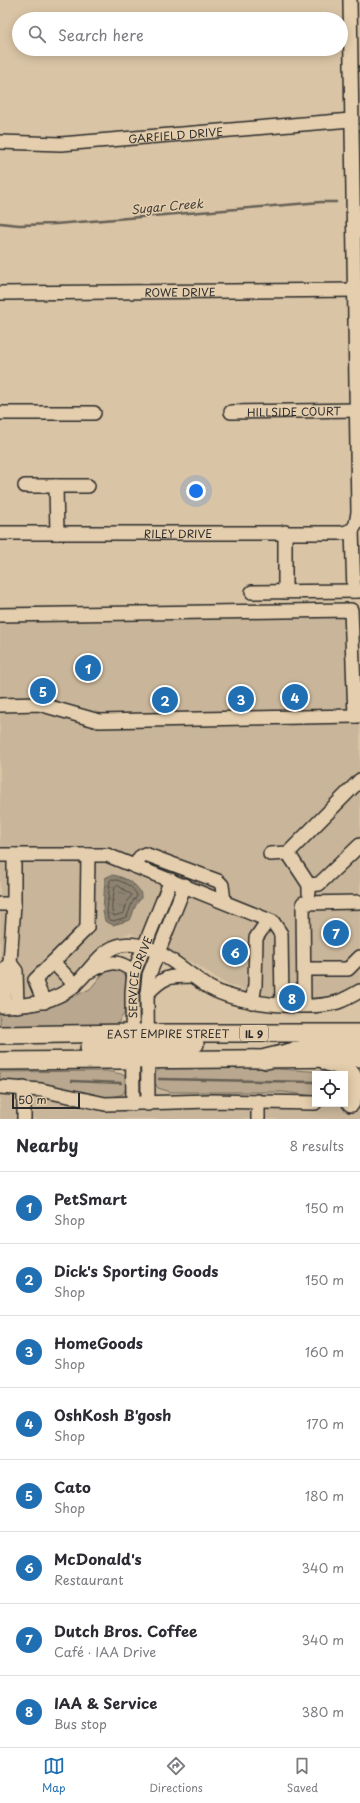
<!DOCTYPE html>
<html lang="en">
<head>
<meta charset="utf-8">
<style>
	:root { --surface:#fff; --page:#f7f7f7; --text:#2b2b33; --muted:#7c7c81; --line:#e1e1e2; --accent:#1f6fb2 }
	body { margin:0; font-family:"Playpen Sans",sans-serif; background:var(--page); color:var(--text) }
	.controls { position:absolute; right:12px; bottom:12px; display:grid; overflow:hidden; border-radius:0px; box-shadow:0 2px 10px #0003 }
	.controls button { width:36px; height:36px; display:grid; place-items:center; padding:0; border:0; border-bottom:1px solid var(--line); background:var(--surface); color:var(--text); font:20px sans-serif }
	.scale { position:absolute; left:12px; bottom:10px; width:68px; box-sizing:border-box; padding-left:4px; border:2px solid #2b2b2b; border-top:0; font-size:11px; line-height:14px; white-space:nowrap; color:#2b2b2b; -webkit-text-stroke:3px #e4cead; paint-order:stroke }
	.you { position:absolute; left:196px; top:491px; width:14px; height:14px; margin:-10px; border:3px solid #fff; border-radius:50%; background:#1a73e8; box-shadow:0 0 0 6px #1a73e833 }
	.badge { display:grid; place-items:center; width:26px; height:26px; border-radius:50%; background:var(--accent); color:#fff; font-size:13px; font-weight:700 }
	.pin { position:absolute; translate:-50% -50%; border:2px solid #fff; box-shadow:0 1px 4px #0006 }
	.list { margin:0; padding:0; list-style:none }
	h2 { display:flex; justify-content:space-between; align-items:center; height:52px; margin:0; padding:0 16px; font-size:17px }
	h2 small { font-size:13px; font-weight:400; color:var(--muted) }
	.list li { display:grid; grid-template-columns:26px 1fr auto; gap:12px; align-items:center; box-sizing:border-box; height:72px; padding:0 16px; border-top:1px solid var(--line) }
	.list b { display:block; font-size:15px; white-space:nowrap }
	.list p { margin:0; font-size:13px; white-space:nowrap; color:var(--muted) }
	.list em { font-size:13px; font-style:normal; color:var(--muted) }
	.icon { flex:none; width:22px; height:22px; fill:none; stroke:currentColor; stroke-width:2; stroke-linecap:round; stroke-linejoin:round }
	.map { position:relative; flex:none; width:360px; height:1119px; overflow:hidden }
	.search { position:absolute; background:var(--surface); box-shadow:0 2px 10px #0003; left:12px; right:12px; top:12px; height:44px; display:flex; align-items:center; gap:10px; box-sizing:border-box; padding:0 14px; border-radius:22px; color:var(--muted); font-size:15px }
	.sheet { height:628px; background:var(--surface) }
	nav { display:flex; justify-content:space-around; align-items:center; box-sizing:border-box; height:56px; border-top:1px solid var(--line); background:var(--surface); font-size:11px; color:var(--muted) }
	nav a { display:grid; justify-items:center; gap:2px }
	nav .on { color:var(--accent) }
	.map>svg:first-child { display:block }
</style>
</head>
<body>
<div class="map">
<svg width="360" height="1119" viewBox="0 0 360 1119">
	<defs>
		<pattern id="water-ripples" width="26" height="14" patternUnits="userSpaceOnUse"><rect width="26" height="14" fill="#8e8371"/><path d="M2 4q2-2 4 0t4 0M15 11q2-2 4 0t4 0" fill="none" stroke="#746b5d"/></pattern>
	</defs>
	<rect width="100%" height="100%" fill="#d9c4a5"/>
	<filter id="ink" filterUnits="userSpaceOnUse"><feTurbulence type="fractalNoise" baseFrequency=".025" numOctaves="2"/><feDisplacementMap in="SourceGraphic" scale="8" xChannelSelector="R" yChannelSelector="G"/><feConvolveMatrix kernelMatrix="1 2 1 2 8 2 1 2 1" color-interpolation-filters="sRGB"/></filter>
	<g filter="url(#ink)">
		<g fill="#c9b69a">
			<polygon points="0,606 360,606 360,985 337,997 297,999 264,997 224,983 197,965 130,933 105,942 98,948 79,973 52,993 32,999 0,1001"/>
			<polygon points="13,1076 315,1083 315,1104 345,1104 345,1084 360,1084 360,1119 0,1119 0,1094 13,1095"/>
		</g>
		<g fill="#b9a88f" stroke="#726a5d">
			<polygon points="107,969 123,970 126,974 125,1012 118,1023 113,1026 0,1028 0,1012 28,1012 51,1007 90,989"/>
			<polygon points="177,1065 214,1065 341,1073 349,1076 350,1087 345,1093 345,1074 315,1074 315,1096 283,1092 171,1092 158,1088 154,1082 155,1073 161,1068"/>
			<polygon points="107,1071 121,1074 125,1076 127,1087 123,1094 109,1098 0,1082 0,1072"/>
		</g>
		<path fill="url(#water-ripples)" stroke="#666055" d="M111 875C120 875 143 885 141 898 140 901 137 902 136 905 133 910 133 915 130 920L113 925 105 921 103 911 105 878Z"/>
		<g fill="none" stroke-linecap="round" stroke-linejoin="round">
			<g stroke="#534e47" stroke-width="1">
				<path d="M112 879C121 880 135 887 137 896L132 903 127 917 113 921 108 919 107 911 110 881Z"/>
				<path d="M117 885 132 895 127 901 124 913 114 916C109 909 114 895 115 887Z"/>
			</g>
			<g stroke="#666055" stroke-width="2.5">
				<polyline points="0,223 19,225 55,224 321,202 336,202"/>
				<polyline points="159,1079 315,1082"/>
				<polyline points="72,1081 121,1083"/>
			</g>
			<defs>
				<g id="minor">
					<path id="s1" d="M0 142 61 144 351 120"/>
					<path id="s2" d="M0 293 360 290"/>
					<path id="s3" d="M231 412 357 410"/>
					<polyline points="0,413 94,413"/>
					<polyline points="25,486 88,486"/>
					<polyline points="56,486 57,533"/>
					<polyline points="352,530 354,591"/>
					<polyline points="285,532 285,592"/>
					<path id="s4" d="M0 533H343C357 530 356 524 358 512L350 0"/>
					<polyline points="252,592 360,591"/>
					<polyline points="0,615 351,610 355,716 360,716"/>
					<polyline points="0,705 39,704 99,721 355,716"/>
					<polyline points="288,853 309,885 309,893"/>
					<polyline points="270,854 288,853 360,780"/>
					<polyline points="0,855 107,855 273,922 281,934 282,1004"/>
					<polyline points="135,866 140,857 145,854 218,881 222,885 224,901"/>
					<polyline points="309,885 319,884 360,845"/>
					<polyline points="0,904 14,904"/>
					<polyline points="53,962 75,985"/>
					<polyline points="10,963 16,971 17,1006"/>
					<polyline points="304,969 348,969 360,957"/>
					<path d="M90 971C110 962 116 958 134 972"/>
					<path d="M147 994C164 976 168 976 193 976"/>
					<polyline points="44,1002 35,980 87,928 88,855"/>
					<polyline points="252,1002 255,985 256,938 268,920"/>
					<polyline points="304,1005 303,903 360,902"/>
					<path d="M0 1006C24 1006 46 1004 67 991 92 975 101 938 137 945 165 950 187 974 210 988 239 1004 306 1011 338 1002 346 999 353 995 360 991"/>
					<polyline points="4,1006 4,970 10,963 14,904 14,855"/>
					<polyline points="0,1087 41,1090 105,1104 210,1101 315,1103"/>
					<polyline points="24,1088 24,1119"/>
					<path id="s5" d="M133 1104 132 992 134 972 171 880"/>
					<polyline points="148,1104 147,994 149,975 185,885"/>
					<polyline points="258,1119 258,1101"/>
				</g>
				<g id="major">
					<path id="s6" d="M0 1035 132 1033H360"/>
					<path d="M89 1048C110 1048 127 1046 144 1035"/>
					<polyline points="138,1056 156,1047 195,1044"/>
					<polyline points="0,1061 360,1058"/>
					<path d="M327 1062C353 1069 360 1077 351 1103"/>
				</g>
				<polyline id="highway" points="266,1059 316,1047 360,1047"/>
			</defs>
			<use href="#minor" stroke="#2b2b2b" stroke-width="16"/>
			<use href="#major" stroke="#2b2b2b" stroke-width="20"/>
			<use href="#highway" stroke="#2b2b2b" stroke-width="22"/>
			<use href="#minor" stroke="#e4cead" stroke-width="13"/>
			<use href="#major" stroke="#e4cead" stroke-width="17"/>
			<use href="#highway" stroke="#e4cead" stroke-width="19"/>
		</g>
	</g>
	<g text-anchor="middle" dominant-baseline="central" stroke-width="3" stroke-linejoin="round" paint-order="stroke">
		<rect fill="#e4cead" stroke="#625c52" stroke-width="1" x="240" y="1025" width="28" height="16" rx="3"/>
		<g font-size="10" font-weight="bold" fill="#2b2b2b">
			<text x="254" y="1033">IL 9</text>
		</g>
		<g font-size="11" fill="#2b2b2b" stroke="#e4cead">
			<text stroke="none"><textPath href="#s1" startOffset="176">GARFIELD DRIVE</textPath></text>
			<text stroke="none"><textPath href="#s2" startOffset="180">ROWE DRIVE</textPath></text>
			<text stroke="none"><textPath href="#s3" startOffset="63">HILLSIDE COURT</textPath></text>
			<text stroke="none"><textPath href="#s4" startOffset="178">RILEY DRIVE</textPath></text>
			<text stroke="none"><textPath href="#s5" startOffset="128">SERVICE DRIVE</textPath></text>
			<text stroke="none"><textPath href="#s6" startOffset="168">EAST EMPIRE STREET</textPath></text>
		</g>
		<g font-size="12" font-style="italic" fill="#44413c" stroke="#e4cead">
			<text transform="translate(167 206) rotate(-5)">Sugar Creek</text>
		</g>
	</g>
</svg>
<div class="controls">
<button><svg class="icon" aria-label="locate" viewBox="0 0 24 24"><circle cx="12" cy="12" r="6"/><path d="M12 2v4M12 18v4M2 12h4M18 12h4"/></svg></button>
</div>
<div class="scale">50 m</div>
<div class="you"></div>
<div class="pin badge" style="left:88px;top:668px">1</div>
<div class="pin badge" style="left:165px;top:700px">2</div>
<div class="pin badge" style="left:241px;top:699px">3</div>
<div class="pin badge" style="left:295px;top:697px">4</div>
<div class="pin badge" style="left:43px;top:691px">5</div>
<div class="pin badge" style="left:235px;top:952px">6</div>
<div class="pin badge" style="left:336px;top:933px">7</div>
<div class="pin badge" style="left:292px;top:998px">8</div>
<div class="search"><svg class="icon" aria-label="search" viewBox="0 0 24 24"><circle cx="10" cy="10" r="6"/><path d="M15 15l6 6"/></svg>Search here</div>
</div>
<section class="sheet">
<h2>Nearby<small>8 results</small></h2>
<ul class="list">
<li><span class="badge">1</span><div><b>PetSmart</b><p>Shop</p></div><em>150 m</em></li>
<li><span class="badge">2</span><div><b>Dick's Sporting Goods</b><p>Shop</p></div><em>150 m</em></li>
<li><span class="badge">3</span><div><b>HomeGoods</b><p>Shop</p></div><em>160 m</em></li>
<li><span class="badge">4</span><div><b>OshKosh B'gosh</b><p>Shop</p></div><em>170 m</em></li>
<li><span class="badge">5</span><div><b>Cato</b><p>Shop</p></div><em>180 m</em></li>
<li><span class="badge">6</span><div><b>McDonald's</b><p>Restaurant</p></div><em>340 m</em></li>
<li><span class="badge">7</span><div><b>Dutch Bros. Coffee</b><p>Café · IAA Drive</p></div><em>340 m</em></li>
<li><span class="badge">8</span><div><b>IAA &amp; Service</b><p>Bus stop</p></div><em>380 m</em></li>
</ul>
</section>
<nav>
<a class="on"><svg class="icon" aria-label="map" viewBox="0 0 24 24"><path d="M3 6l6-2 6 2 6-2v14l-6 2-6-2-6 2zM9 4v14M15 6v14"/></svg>Map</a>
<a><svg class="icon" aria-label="directions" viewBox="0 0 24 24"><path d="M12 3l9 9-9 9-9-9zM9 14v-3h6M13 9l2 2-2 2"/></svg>Directions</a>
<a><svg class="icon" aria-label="saved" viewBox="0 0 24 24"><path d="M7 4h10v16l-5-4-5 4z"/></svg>Saved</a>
</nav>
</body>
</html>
